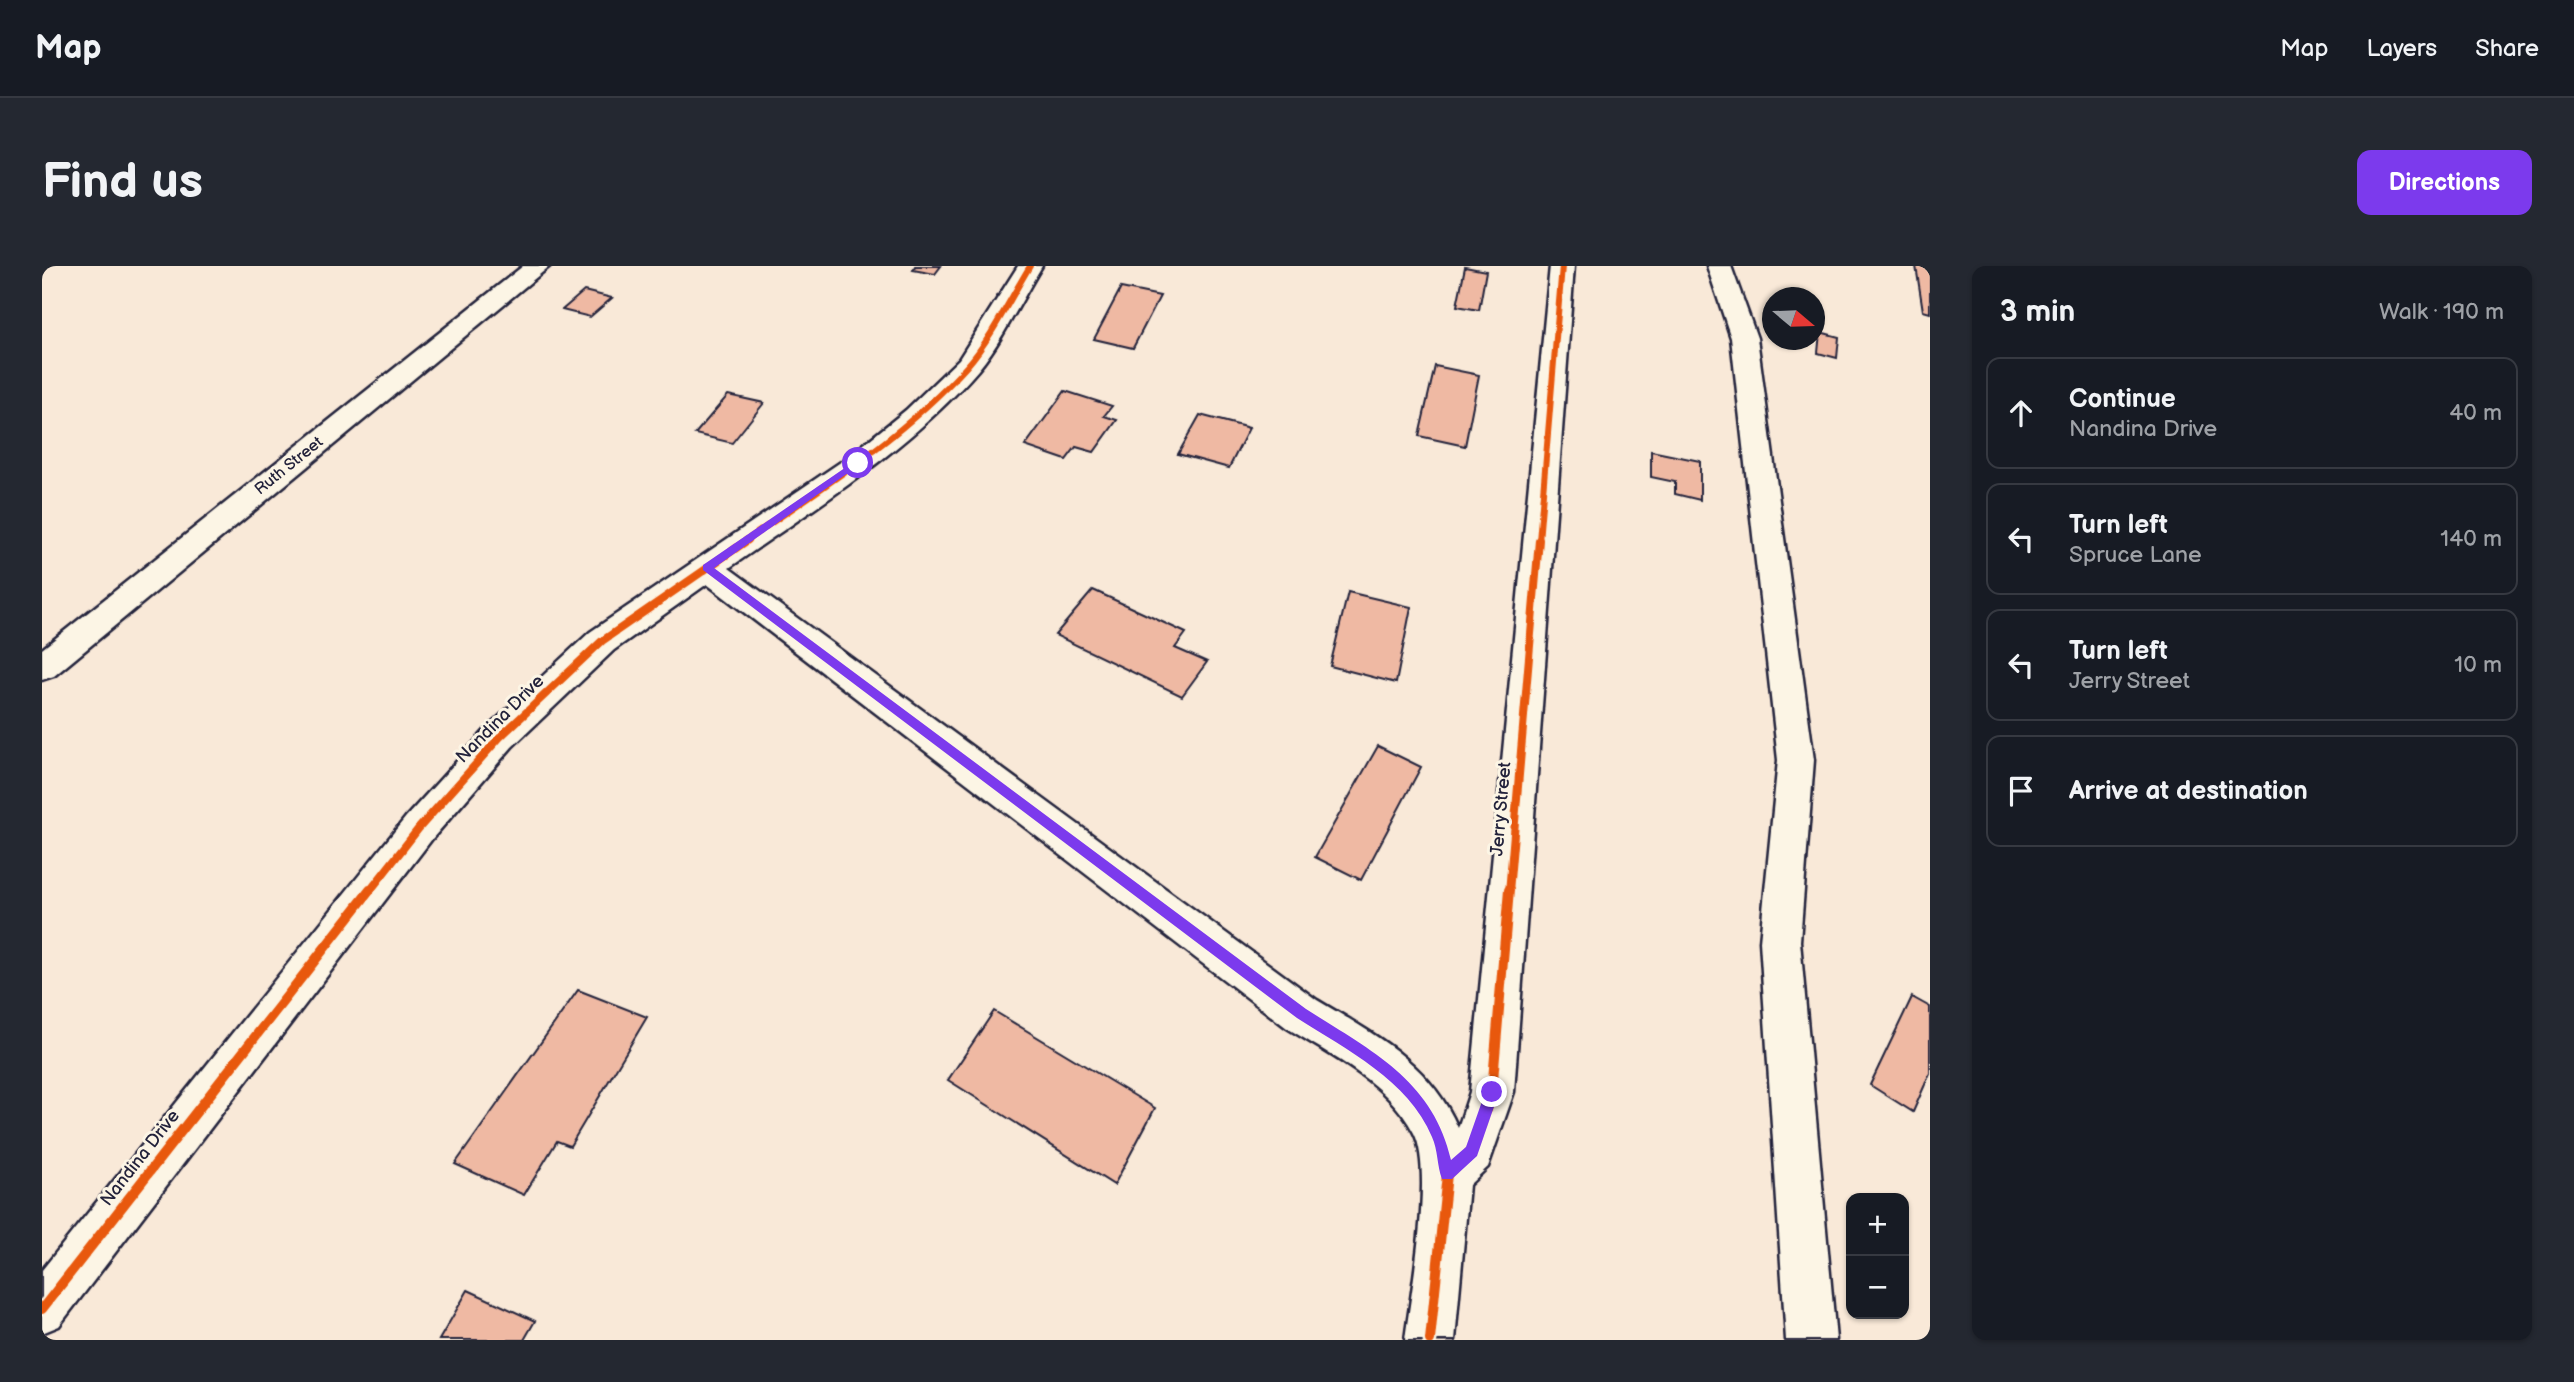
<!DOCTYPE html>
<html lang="en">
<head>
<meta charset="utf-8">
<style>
	:root { --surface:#171b24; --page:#242831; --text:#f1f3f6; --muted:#9ea1a6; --line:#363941; --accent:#7c3aed }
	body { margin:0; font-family:"Balsamiq Sans",sans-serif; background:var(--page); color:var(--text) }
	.controls { position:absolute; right:21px; bottom:21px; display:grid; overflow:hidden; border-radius:14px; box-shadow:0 2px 5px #0004 }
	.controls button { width:63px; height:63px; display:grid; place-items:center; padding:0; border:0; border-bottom:2px solid var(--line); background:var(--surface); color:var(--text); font:35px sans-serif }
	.compass { position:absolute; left:1720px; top:21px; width:63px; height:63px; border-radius:50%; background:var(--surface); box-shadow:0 2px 5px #0004; rotate:109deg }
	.stop { position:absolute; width:21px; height:21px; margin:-16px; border:5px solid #7c3aed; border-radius:50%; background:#fff }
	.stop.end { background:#7c3aed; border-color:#fff; box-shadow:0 2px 7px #0008 }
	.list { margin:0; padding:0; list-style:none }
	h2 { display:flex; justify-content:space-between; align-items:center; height:91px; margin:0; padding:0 28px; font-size:30px }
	h2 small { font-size:23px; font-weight:400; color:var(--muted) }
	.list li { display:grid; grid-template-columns:46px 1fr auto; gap:21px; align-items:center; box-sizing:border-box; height:112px; margin:0 14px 14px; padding:0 14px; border:2px solid var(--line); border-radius:14px }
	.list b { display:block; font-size:26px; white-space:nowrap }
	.list p { margin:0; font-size:23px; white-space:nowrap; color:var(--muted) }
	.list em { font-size:23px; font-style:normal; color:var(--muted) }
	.icon { flex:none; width:38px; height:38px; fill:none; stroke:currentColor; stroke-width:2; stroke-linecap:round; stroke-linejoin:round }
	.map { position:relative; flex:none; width:1888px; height:1074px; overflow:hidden; border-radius:14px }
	header { display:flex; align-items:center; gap:42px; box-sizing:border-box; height:98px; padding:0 35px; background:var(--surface); border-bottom:2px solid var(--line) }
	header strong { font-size:33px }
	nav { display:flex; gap:38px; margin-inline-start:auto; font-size:24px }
	.intro { display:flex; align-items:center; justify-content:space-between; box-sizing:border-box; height:168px; padding:0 42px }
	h1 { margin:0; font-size:49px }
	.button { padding:18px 32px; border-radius:14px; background:var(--accent); color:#fff; font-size:24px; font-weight:700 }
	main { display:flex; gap:42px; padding:0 42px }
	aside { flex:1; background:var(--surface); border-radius:14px; box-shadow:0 2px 5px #0004 }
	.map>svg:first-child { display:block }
</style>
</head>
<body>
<header>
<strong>Map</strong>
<nav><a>Map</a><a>Layers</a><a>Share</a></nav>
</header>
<div class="intro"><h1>Find us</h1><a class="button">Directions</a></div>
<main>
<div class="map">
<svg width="1888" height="1074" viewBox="0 0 1888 1074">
	<rect width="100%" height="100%" fill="#f9e9d8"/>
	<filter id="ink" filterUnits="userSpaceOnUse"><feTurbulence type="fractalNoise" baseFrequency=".0143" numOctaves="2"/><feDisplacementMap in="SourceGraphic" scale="14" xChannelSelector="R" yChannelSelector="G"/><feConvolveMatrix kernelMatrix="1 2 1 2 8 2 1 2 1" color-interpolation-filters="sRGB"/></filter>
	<g filter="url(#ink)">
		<g fill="#efb9a3" stroke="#22223b" stroke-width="2">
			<polygon points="873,0 899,0 893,8 871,4"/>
			<polygon points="1874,0 1888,0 1888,47 1881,45"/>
			<polygon points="1423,1 1444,5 1437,44 1415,40"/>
			<polygon points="1079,22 1118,30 1091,82 1052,73"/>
			<polygon points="542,25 570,32 548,51 520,44"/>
			<polygon points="1778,66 1797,71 1795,92 1776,87"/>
			<polygon points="1393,100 1437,109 1423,180 1377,170"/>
			<polygon points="1023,125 1070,140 1062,150 1075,154 1052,186 1034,181 1024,194 983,180"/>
			<polygon points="686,129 722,137 690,177 653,168"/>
			<polygon points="1158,149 1207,162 1187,202 1136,188"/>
			<polygon points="1609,185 1658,195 1658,234 1633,228 1633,216 1609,211"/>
			<polygon points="1051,324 1144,367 1133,382 1165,396 1140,430 1013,369"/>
			<polygon points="1306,326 1369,341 1354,417 1288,400"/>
			<polygon points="1336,480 1379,501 1319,614 1273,591"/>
			<polygon points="536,724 605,751 528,880 515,875 482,929 413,898"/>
			<polygon points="1870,731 1888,741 1888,807 1871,846 1828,819"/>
			<polygon points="952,745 1113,842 1072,919 906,814"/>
			<polygon points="426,1024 493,1055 482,1074 397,1074"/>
		</g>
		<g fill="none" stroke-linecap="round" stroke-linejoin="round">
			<defs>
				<g id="street">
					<polygon points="481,0 508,0 12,410 0,414 0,383"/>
					<path d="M976 0H1000C979 34 961 74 936 104 867 184 772 242 687 302L1275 734C1332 768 1389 798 1416 862L1428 826 1508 0H1532L1472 826 1446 901 1427 919 1413 1074H1363C1369 1027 1392 905 1372 867 1347 818 1290 790 1245 762L665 318 572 384 470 481 390 573 17 1060 0 1067V1004L364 551 446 461 548 366 806 191 864 144 917 93Z"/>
					<polygon points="1665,0 1689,0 1715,72 1772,494 1758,675 1794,1074 1744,1074 1718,675 1736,494 1689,72"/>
				</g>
			</defs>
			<use href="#street" stroke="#22223b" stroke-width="5"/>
			<use href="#street" fill="#fcf5e5" fill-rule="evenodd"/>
			<defs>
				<g id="cycleway-far2">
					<path d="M703 275C780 222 862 170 925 100 949 73 969 31 988 0"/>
					<polyline points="1497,275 1520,0"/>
				</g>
				<g id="cycleway-far1">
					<polyline points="327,626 377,562 458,471 560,375 706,274"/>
					<polyline points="1467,626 1497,274"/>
				</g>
				<g id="cycleway">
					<polyline points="0,1043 328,624"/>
					<polyline points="1388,1074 1405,908 1430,885 1450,826 1467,624"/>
				</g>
			</defs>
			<use href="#cycleway-far2" stroke="#fcf5e5" stroke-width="10"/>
			<use href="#cycleway-far1" stroke="#fcf5e5" stroke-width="12"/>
			<use href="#cycleway" stroke="#fcf5e5" stroke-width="15"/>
			<use href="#cycleway-far2" stroke="#e8590c" stroke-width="6"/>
			<use href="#cycleway-far1" stroke="#e8590c" stroke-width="8"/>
			<use href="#cycleway" stroke="#e8590c" stroke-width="10"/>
		</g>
	</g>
	<path fill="#7c3aed" d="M813 195 820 197 672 302 1264 743C1328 784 1391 814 1409 894L1424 881 1445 821H1455L1457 826 1435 890 1410 913H1400C1395 900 1396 884 1390 871 1366 814 1305 784 1255 752L661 304V299Z"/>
	<g text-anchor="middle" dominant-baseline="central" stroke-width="6" stroke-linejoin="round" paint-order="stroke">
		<g font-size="16" fill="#22223b" stroke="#fcf5e5">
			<text transform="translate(247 200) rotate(-39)">Ruth Street</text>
		</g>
		<g font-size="18" fill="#22223b" stroke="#fcf5e5">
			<text transform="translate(458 453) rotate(-45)">Nandina Drive</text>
			<text transform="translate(1459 543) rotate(-85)">Jerry Street</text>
			<text transform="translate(98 892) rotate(-52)">Nandina Drive</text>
		</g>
	</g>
</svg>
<div class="controls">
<button>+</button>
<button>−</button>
</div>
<svg class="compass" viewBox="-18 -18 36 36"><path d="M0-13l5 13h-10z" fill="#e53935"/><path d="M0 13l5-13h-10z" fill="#9ea1a6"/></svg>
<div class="stop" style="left:816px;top:197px"></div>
<div class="stop end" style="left:1450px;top:826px"></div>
</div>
<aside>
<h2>3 min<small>Walk · 190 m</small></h2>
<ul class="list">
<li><svg class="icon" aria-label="ahead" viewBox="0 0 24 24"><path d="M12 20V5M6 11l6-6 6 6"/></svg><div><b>Continue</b><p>Nandina Drive</p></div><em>40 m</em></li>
<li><svg class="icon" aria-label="left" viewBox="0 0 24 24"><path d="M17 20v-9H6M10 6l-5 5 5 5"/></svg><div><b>Turn left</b><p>Spruce Lane</p></div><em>140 m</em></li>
<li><svg class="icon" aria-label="left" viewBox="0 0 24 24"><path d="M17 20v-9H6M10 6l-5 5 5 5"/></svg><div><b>Turn left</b><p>Jerry Street</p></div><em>10 m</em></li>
<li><svg class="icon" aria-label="arrive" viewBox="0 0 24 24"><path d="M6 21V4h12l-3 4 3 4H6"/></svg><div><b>Arrive at destination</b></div></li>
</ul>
</aside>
</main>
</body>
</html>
